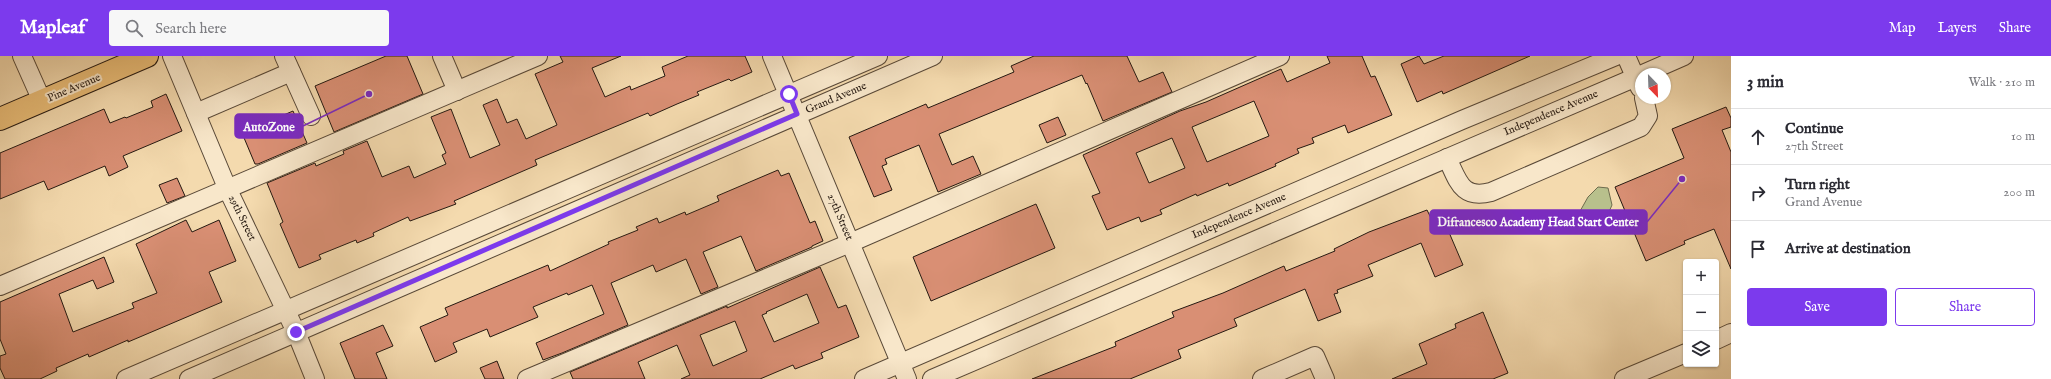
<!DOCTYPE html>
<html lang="en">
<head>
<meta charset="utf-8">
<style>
	:root { --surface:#fff; --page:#f7f7f7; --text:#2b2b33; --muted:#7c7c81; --line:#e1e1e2; --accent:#7c3aed }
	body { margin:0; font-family:"IM FELL English",serif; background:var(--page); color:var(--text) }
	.controls { position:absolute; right:12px; bottom:12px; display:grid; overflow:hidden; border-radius:4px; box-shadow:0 1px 3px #0004 }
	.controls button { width:36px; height:36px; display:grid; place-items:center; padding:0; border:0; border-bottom:1px solid var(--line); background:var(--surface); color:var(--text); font:20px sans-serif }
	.compass { position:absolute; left:1635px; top:12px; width:36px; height:36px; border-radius:50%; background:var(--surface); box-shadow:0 1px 3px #0004; rotate:157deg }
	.stop { position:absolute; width:12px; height:12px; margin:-9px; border:3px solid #7c3aed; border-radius:50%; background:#fff }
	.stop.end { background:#7c3aed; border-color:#fff; box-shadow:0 1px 4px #0008 }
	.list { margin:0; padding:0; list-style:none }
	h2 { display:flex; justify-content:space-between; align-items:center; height:52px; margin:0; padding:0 16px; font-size:17px }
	h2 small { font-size:13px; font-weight:400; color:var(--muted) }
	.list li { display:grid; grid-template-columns:26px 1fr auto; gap:12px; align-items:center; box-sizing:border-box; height:56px; padding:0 16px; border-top:1px solid var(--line) }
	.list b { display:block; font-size:15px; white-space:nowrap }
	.list p { margin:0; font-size:13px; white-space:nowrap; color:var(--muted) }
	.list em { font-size:13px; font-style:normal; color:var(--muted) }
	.actions { display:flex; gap:8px; padding:12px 16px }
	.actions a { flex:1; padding:9px 0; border:1px solid var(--accent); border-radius:4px; text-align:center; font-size:14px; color:var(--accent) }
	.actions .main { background:var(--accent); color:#fff }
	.icon { flex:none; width:22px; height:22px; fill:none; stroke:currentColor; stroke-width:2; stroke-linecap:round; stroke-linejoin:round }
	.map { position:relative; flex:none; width:1731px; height:323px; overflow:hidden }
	header { display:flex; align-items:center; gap:24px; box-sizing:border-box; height:56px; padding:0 20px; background:var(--accent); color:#fff }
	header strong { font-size:19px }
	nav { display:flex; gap:22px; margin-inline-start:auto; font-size:14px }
	.search { width:280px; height:36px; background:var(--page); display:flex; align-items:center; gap:10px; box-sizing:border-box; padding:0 14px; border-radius:4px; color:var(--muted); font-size:15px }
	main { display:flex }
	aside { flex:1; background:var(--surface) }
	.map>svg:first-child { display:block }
</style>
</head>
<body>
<header>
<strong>Mapleaf</strong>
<div class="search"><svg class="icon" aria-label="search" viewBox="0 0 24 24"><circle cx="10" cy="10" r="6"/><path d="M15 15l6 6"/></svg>Search here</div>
<nav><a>Map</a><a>Layers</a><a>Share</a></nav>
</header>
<main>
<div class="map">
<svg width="1731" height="323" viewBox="0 0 1731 323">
	<rect width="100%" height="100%" fill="#f4daae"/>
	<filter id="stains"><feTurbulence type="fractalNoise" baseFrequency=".005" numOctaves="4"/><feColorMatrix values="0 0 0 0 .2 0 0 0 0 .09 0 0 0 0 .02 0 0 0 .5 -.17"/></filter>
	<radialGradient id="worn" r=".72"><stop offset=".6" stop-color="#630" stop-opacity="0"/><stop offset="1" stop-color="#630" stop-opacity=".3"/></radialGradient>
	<polygon fill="#b8c08c" stroke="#6e6c4e" points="1598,131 1608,132 1612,149 1605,165 1587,169 1579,157 1588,141"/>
	<g fill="#d98f74" stroke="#251911" fill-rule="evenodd">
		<polygon points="386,0 407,0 423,38 334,76 315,30"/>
		<polygon points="560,0 621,0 592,12 605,41 630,30 631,34 665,20 662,11 688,0 745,0 752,16 731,25 729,23 697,36 699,39 677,48 650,60 648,57 535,104 537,109 454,145 456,148 410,165 408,161 373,177 374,180 357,187 356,184 319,199 321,203 299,212 280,168 283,166 267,127 315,107 316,110 344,98 343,95 367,85 382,121 409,110 414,122 446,108 442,99 446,97 431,61 451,53 470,102 500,89 483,49 497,43 507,67 517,63 526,83 557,69 535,18 563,6"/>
		<polygon points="1034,0 1127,0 1139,26 1163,16 1172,36 1103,65 1087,27 1086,28 1082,19 939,78 952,109 973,100 981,118 938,136 919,89 885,103 887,108 882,110 892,134 874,141 849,81 926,48 928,52 1014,16 1011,10"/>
		<path d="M1327 0H1362L1371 21 1375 20 1392 59 1348 77 1345 69 1312 82 1314 87 1297 93 1299 97 1275 108 1276 110 1229 130 1228 127 1197 140 1196 138 1160 154 1162 158 1141 166 1139 161 1107 174 1092 140 1100 137 1083 99 1180 55 1206 46 1281 13 1287 26 1330 7ZM1254 45 1269 80 1207 106 1192 71ZM1172 82 1185 112 1149 127 1136 97Z"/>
		<polygon points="1419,0 1424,8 1444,0 1530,0 1443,38 1442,35 1417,46 1401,8"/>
		<polygon points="166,38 182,75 123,100 128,111 109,120 105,110 48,134 44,125 0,143 0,97 104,53 110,67 125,61 126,62 153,51 151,45"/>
		<polygon points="1726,51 1731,62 1731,71 1722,74 1731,96 1731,213 1714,173 1684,185 1685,188 1646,205 1615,131 1684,102 1672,73"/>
		<polygon points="293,55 307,87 258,108 255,108 242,77"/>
		<polygon points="1058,61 1066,79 1047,87 1039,69"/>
		<polygon points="778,114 781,120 789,117 810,167 815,165 823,185 812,190 812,191 756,215 741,180 703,196 718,231 701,238 686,203 656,216 653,209 611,227 628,269 562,297 543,304 536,287 604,258 592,229 568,239 567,237 533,251 538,261 490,281 487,273 453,287 457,296 435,306 420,271 448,259 445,252 548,209 550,215 609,188 608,186 638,174 636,171 657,162 659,167 685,156 686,159 719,145 717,140"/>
		<polygon points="177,122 185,140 167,147 159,129"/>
		<polygon points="1036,148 1055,192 931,245 913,201"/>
		<polygon points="1427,154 1432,164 1442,160 1463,209 1435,221 1421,187 1368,209 1373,220 1337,234 1338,237 1334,238 1341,256 1318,265 1305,233 1234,263 1237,270 1178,294 1181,302 1130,323 1032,323 1116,290 1115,286 1174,261 1172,256 1223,237 1284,210 1286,215 1335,195 1334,193 1369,176"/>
		<polygon points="186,164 192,176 219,164 236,205 209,216 222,246 128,286 128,284 89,301 88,298 56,312 57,315 40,323 5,323 0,312 0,300 6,298 0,283 0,246 104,201 114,226 97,233 93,224 59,238 73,276 134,252 132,247 157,237 136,188"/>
		<path d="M820 211 838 252 846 249 859 281 821 297 823 302 795 313 793 309 760 323H681L690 319 677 289 638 306 645 323H573L570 316 727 250V252ZM807 238 819 267 774 286 762 259 767 257 766 256ZM735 265 747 295 713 310 700 279Z"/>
		<polygon points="1483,256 1508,317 1493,323 1392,323 1427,308 1419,288 1456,272 1455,268"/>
		<polygon points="383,269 393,290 376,297 387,323 355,323 340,287"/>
		<polygon points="497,305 504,323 485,323 480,312"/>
	</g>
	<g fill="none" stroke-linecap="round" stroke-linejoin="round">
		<defs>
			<g id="minor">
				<polyline points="22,0 42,45"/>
				<polyline points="172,0 228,134 296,276 315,323"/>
				<polyline points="284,0 311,60"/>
				<polyline points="442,0 457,35"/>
				<polyline points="772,0 907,323"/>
				<polyline points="1626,0 1640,32"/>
				<polyline points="1643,18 1684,0"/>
				<polyline points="196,57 291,16"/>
				<path d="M1447 102C1458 124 1461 144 1491 136L1641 71 1648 60 1644 42"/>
				<polyline points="0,230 538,0"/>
				<polyline points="1716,284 1731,277"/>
				<polyline points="126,323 878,0"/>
				<polyline points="189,323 933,0"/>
				<polyline points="527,323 850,187 1280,0"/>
				<polyline points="864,323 1462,64 1616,0"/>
				<polyline points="932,323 1641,19"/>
				<polyline points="1262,323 1315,300 1325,323"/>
				<polyline points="1624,323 1686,297"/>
			</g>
			<polyline id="major" points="0,63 147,0"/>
		</defs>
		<use href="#minor" stroke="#594938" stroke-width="20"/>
		<use href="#major" stroke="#251911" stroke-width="24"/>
		<use href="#minor" stroke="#f8e7ca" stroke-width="18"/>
		<use href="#major" stroke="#eabd77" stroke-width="22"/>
	</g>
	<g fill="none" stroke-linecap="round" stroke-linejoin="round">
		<polyline stroke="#7c3aed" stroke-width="5" points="296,276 797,58 789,38"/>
	</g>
	<g text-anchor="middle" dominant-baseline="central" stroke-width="4" stroke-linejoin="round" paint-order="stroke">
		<g font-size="11" fill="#251911" stroke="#f8e7ca">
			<text transform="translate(74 32) rotate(-23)">Pine Avenue</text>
			<text transform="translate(836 42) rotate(-23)">Grand Avenue</text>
			<text transform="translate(1551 57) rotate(-23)">Independence Avenue</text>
			<text transform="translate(1239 160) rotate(-23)">Independence Avenue</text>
			<text transform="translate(840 161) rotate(67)">27th Street</text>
			<text transform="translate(242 162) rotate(64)">29th Street</text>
		</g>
	</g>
	<path fill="none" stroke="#7b2cbf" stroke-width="1.5" d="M369 38L303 70M1682 123L1647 166"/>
	<g fill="#7b2cbf" stroke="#f8e7ca" stroke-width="1.5">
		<circle cx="369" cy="38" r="4"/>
		<circle cx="1682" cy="123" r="4"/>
	</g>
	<g fill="#7b2cbf" stroke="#7b2cbf" stroke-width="1.5">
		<rect x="235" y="58" width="68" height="24" rx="4"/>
		<rect x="1430" y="154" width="217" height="24" rx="4"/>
	</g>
	<g font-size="12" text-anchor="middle" font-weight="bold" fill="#fff">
		<text x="269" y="75">AutoZone</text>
		<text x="1538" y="170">Difrancesco Academy Head Start Center</text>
	</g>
	<rect width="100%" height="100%" filter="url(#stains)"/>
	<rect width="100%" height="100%" fill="url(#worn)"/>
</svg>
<div class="controls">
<button>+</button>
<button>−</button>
<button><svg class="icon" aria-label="layers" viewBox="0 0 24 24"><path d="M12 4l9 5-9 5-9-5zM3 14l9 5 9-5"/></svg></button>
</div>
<svg class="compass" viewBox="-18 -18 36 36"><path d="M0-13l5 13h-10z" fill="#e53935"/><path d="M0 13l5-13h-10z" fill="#7c7c81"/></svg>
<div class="stop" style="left:789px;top:38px"></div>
<div class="stop end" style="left:296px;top:276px"></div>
</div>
<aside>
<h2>3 min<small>Walk · 210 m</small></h2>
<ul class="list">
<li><svg class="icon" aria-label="ahead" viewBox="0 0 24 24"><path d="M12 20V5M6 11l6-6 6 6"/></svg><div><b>Continue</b><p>27th Street</p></div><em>10 m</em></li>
<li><svg class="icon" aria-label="right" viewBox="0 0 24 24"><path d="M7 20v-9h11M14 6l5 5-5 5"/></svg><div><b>Turn right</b><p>Grand Avenue</p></div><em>200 m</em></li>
<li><svg class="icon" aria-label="arrive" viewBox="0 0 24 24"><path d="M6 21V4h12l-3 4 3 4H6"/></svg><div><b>Arrive at destination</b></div></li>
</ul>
<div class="actions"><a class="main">Save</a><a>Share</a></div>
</aside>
</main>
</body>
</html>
